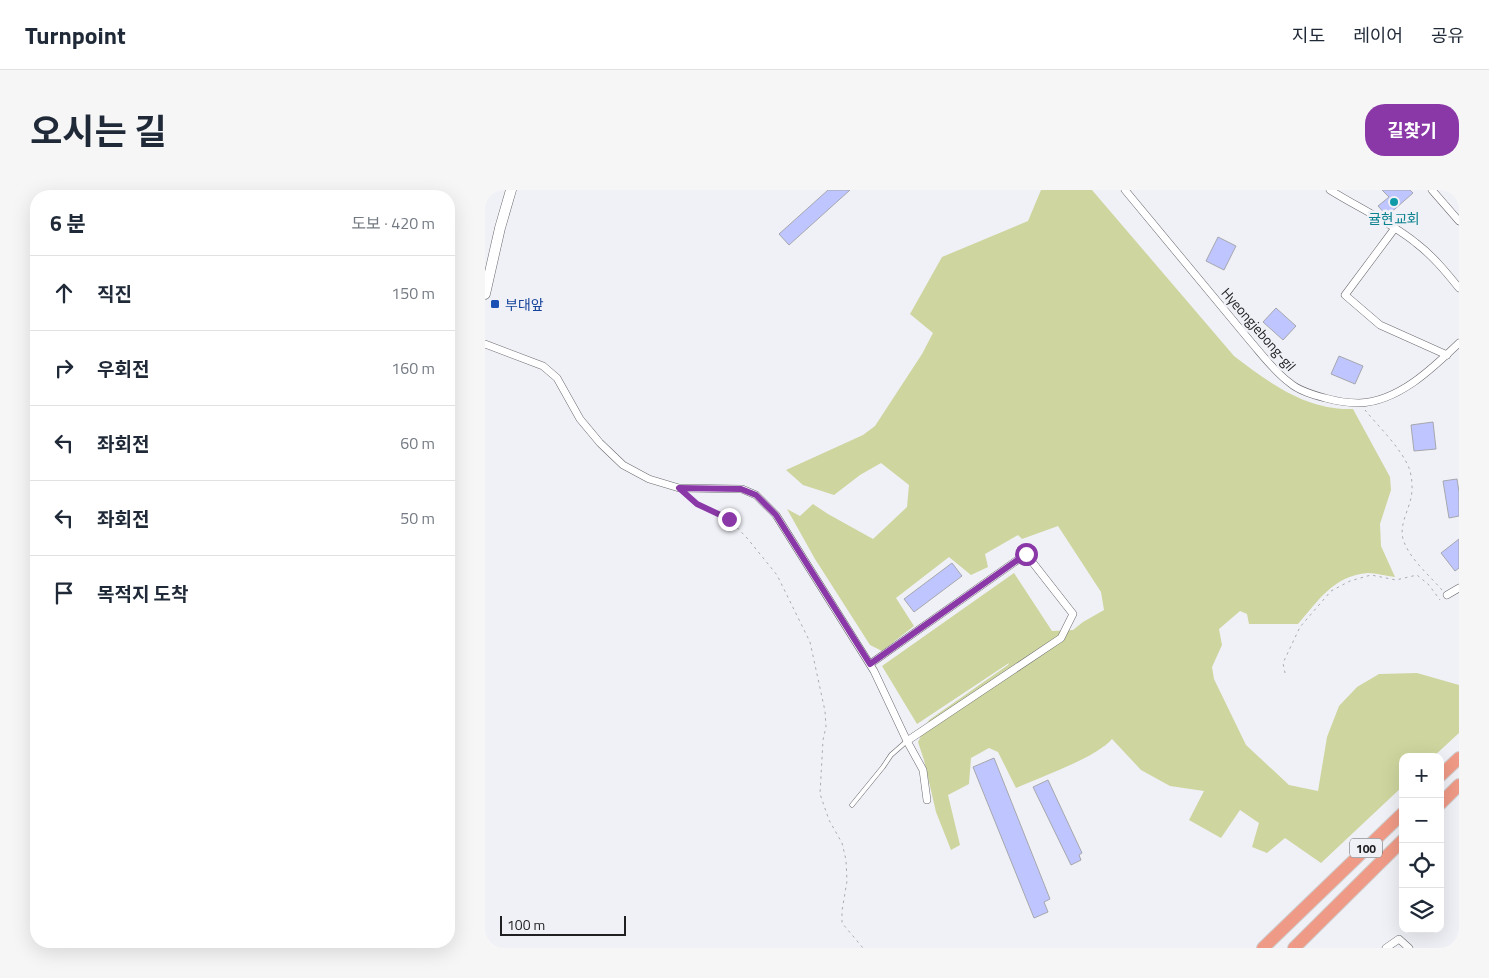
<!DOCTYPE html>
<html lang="ko">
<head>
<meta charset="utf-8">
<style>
	:root { --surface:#fff; --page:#f6f6f7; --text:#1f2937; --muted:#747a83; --line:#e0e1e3; --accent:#8a38a7 }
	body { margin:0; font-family:"Titillium Web","Noto Sans KR",sans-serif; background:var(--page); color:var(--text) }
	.controls { position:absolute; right:15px; bottom:15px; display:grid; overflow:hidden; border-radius:10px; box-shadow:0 5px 20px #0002 }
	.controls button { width:45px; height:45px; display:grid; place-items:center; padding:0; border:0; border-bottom:1px solid var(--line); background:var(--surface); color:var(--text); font:25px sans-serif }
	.scale { position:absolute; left:15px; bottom:12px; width:126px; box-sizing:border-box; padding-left:5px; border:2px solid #202022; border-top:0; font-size:14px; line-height:18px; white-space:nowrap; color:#202022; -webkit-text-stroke:4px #f0f1f7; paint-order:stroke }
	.stop { position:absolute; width:15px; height:15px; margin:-11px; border:4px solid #8a38a7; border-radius:50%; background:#fff }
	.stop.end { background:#8a38a7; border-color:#fff; box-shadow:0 1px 5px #0008 }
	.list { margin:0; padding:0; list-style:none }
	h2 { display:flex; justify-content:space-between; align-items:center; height:65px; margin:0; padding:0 20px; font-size:21px }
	h2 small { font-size:16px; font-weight:400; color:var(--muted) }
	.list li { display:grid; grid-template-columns:32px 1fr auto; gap:15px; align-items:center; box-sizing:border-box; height:75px; padding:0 20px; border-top:1px solid var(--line) }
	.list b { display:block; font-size:19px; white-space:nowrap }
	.list em { font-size:16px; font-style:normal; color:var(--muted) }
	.icon { flex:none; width:28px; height:28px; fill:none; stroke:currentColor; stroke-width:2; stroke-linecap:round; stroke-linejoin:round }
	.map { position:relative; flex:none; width:974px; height:758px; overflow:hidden; border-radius:20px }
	header { display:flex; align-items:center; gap:30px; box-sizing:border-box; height:70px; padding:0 25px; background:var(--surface); border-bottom:1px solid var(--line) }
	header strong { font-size:24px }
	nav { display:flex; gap:28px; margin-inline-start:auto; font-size:18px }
	.intro { display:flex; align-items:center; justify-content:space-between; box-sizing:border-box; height:120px; padding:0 30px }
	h1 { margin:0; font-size:35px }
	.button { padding:12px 22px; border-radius:20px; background:var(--accent); color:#fff; font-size:18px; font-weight:700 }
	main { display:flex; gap:30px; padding:0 30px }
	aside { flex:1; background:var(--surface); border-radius:20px; box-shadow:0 5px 20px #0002 }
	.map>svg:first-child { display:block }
</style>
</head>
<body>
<header>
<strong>Turnpoint</strong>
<nav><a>지도</a><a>레이어</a><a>공유</a></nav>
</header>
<div class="intro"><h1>오시는 길</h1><a class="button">길찾기</a></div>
<main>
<aside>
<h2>6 분<small>도보 · 420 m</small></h2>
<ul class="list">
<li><svg class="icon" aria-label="ahead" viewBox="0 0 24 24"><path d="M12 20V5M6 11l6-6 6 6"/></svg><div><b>직진</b></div><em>150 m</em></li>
<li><svg class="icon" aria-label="right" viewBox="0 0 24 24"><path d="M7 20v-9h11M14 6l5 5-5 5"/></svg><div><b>우회전</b></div><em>160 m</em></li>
<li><svg class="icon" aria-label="left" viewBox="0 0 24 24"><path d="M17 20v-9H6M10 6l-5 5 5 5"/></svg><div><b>좌회전</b></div><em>60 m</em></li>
<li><svg class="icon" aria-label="left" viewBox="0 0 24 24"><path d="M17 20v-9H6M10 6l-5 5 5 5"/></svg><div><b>좌회전</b></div><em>50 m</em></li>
<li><svg class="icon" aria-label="arrive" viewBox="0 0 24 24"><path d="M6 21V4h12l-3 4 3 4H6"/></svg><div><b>목적지 도착</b></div></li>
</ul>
</aside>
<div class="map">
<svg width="974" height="758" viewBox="0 0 974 758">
	<rect width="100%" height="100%" fill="#f0f1f7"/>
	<path fill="#ced59e" d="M556 0H607L749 166C784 193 822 221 868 219L905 287 906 300 895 334 896 356 910 387C901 386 891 383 883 383 848 386 834 410 813 434H764L762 424 755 421 734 439 737 455 727 477 729 489 761 555 804 595 833 601 842 547 854 516 872 497 894 484 932 483 974 495V543L948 567H918V596L836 673 800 648 782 663 767 657 774 633 755 620 736 648 704 630 719 601 685 596 656 580 627 549C611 568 555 587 531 598L513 562 504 558 486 568 484 594 463 605 475 655 466 660 451 622 439 570 433 552 444 530 523 475 524 473 432 534 397 476 529 383 567 441 588 440 598 432 619 420 616 402 573 336 537 349 533 345 500 364 503 377 486 385 464 367 411 408 429 436 397 461 385 455 330 369 302 319 315 326 328 314 343 324 388 349 422 317 424 295 396 273 375 285 349 305 318 295 301 280 378 245 390 236 437 164 448 143 425 124 457 67 543 31Z"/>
	<g fill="#bec5ff" stroke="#a6a7ad">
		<polygon points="343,0 365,0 304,55 294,44"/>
		<polygon points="897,0 925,0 928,3 902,26 893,16 904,7"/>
		<polygon points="733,47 751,56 739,80 721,71"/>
		<polygon points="791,118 811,136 798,150 778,132"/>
		<polygon points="854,166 878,176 870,194 846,184"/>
		<polygon points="948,232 951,259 929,261 926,235"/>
		<polygon points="972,289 974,302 974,326 964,328 958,291"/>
		<polygon points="974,349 974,378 970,381 956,363"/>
		<polygon points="467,373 477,386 429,422 419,409"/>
		<polygon points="509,568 565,709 559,712 563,722 549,728 488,577"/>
		<polygon points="563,590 597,663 594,665 596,670 586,675 548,597"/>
	</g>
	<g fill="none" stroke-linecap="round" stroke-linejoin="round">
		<defs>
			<polyline id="service" points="367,615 398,577 406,565 422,551"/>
			<g id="minor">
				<path d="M640 0 766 152C778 166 790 182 805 193 814 201 829 205 840 208 851 211 863 213 874 213 913 212 948 178 974 153"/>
				<path d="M845 0C874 18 905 32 931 53 948 66 961 82 974 98"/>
				<polyline points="947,0 974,31"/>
				<polyline points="910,38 860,105 895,135 962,165"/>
				<polyline points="0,154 58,176 72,188 95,229 115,253 138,275 164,289 194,298 257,299 271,305 291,325 389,481 422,551 438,580 442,610"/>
				<polyline points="962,405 974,398"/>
				<polyline points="385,474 541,364 588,424 576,448 422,551"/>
				<polyline points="901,758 914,749 924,758"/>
			</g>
			<polyline id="secondary" points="0,104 15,38 26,0"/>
			<g id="motorway">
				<polyline points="955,586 974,568"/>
				<polyline points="955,614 974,595"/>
				<polyline points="778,758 918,623"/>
				<polyline points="809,758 918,650"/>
			</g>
		</defs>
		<use href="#service" stroke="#69696e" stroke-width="5"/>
		<use href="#minor" stroke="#69696e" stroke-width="8"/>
		<use href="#secondary" stroke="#69696e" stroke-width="11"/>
		<use href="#motorway" stroke="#cecece" stroke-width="14"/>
		<g stroke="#aaabaf" stroke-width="1" stroke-dasharray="2.5 4" stroke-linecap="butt">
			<path d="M880 220C893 236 916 258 924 278 927 286 928 299 926 308 923 322 913 337 919 352 926 370 944 385 957 400"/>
			<polyline points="204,306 212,314 244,329 262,348 292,385 325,452 340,521 341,537 338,550 335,604 344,630 357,653 361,670 362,691 357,721 357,733 378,758"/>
			<polyline points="800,483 798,473 815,437 846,401 865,391 886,385 911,390 932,385 944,395 955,410"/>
		</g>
		<use href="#service" stroke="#fff" stroke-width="4"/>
		<use href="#minor" stroke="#fff" stroke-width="7"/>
		<use href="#secondary" stroke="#fff" stroke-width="10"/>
		<use href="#motorway" stroke="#ef9a86" stroke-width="12"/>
	</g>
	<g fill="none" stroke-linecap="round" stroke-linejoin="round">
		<polyline stroke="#8a38a7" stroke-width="6" points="244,329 212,314 194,298 256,299 271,305 291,325 385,474 541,364"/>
	</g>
	<circle fill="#0f9aa8" stroke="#f0f1f7" stroke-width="2" cx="909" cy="12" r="5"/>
	<rect fill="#1a4fb4" stroke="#f0f1f7" stroke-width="2" x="5" y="109" width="10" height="10" rx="2.5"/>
	<g text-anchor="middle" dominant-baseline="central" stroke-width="5" stroke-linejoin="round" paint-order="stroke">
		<rect fill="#f0f1f7" stroke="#5e5f62" stroke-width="1" x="865" y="648.5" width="32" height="19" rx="4"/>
		<g font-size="12" font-weight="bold" fill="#202022">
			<text x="881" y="658">100</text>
		</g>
		<g font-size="14" fill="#0d838f" stroke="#f0f1f7">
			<text x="909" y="28">귤현교회</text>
		</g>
		<g font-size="14" fill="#164399" stroke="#f0f1f7" text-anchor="start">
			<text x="20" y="114">부대앞</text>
		</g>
		<g font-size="14" fill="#202022" stroke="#f0f1f7">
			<text transform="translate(774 139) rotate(49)">Hyeongjebong-gil</text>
		</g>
	</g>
</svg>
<div class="controls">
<button>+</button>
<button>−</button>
<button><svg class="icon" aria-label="locate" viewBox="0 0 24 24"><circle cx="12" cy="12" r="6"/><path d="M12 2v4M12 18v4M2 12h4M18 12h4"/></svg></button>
<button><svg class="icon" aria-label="layers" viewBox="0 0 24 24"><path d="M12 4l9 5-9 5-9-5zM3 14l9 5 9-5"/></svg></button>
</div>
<div class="scale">100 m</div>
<div class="stop" style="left:541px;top:364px"></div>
<div class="stop end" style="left:244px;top:329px"></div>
</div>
</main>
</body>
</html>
